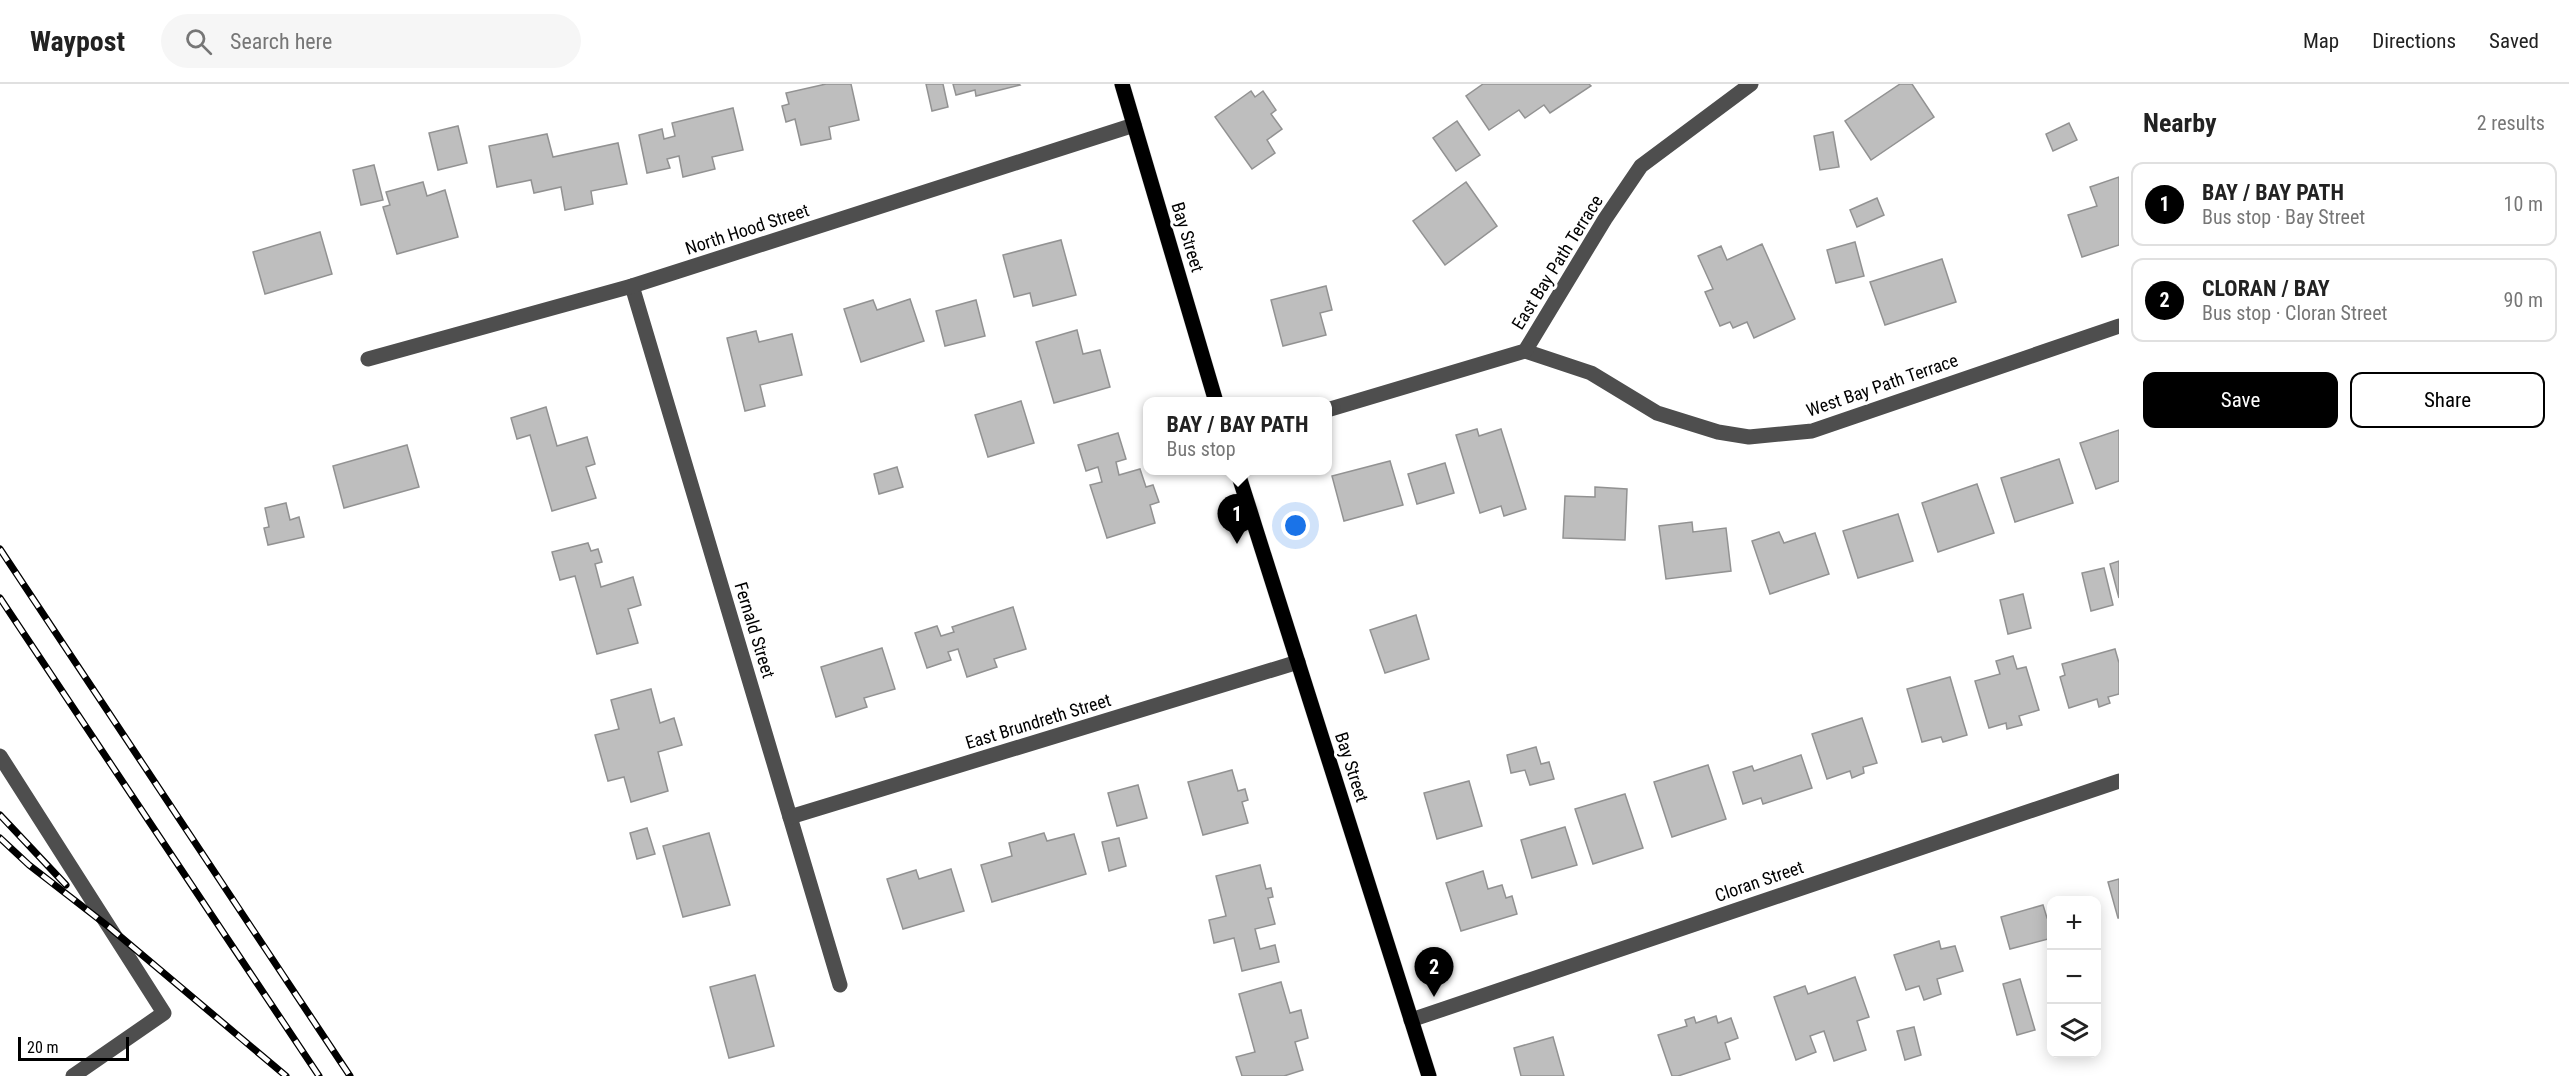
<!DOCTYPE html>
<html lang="en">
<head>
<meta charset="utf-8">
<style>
	:root { --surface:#fff; --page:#f6f6f6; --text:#222; --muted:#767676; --line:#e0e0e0; --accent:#000 }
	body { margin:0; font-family:"Roboto Condensed",sans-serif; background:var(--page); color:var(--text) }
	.controls { position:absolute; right:18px; bottom:18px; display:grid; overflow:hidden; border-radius:12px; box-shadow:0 3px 15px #0003 }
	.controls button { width:54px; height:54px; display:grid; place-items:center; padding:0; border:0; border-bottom:2px solid var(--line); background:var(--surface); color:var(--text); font:30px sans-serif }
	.scale { position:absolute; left:18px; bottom:15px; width:111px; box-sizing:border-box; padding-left:6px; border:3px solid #000; border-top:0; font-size:16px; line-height:21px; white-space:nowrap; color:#000; -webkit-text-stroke:4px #fff; paint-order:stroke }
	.you { position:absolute; left:1296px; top:442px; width:21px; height:21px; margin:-15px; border:4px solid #fff; border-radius:50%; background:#1a73e8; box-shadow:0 0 0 9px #1a73e833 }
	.badge { display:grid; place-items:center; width:39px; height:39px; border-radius:50%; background:var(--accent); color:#fff; font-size:20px; font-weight:700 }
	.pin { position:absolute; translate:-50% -50px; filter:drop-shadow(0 2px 3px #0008) }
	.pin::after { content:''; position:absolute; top:32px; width:21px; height:18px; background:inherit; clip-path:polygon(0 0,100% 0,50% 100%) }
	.popup { position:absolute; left:1143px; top:313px; width:189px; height:78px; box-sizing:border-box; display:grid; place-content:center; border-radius:12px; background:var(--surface); filter:drop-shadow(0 2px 4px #0005); font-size:20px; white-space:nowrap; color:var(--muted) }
	.popup b { font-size:22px; color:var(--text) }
	.popup::after { content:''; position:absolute; left:50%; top:100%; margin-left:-12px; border:12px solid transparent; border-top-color:var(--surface) }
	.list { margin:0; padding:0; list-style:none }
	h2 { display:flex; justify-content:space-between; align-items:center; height:78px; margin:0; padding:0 24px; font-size:26px }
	h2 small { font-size:20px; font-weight:400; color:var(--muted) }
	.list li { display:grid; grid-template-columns:39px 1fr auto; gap:18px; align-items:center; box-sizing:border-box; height:84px; margin:0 12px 12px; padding:0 12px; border:2px solid var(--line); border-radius:12px }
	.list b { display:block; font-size:22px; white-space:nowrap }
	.list p { margin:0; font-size:20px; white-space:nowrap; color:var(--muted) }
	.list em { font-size:20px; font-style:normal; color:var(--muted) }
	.actions { display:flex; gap:12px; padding:18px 24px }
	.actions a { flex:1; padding:14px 0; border:2px solid var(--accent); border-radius:12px; text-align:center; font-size:21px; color:var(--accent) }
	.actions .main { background:var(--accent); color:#fff }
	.icon { flex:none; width:33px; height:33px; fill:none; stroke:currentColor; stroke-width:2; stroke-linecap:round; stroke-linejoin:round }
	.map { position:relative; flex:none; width:2119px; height:992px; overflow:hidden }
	header { display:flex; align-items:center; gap:36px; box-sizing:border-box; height:84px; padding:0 30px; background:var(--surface); border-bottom:2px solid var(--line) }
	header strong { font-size:28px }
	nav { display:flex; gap:33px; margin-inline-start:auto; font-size:21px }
	.search { width:420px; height:54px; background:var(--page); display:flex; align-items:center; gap:15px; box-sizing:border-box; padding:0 21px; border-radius:33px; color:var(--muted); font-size:22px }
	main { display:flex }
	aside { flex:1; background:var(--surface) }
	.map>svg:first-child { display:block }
</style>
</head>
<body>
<header>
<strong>Waypost</strong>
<div class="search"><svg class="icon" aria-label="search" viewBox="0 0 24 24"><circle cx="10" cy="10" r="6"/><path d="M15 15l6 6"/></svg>Search here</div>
<nav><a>Map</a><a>Directions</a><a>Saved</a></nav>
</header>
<main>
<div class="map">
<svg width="2119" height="992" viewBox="0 0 2119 992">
	<rect width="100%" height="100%" fill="#fff"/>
	<g fill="#bebebe" stroke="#929292" stroke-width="1.5">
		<polygon points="826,0 851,0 859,36 829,43 831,55 801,61 795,35 786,38 782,22 789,20 786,9"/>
		<polygon points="926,0 943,0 948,23 932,27"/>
		<polygon points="953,0 1019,0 1020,1 976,12 975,6 956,11"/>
		<polygon points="1483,0 1589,0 1591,2 1550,29 1544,21 1525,34 1519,26 1489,46 1466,12"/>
		<polygon points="1900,0 1912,0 1934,33 1871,76 1845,37"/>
		<polygon points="1251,7 1255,13 1263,7 1276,26 1271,30 1282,45 1267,56 1275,69 1252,85 1215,33"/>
		<polygon points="733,24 743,66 712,73 715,85 683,93 679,72 667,75 670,84 647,89 639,51 662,45 664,55 675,52 672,39"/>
		<polygon points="1457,37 1480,71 1456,87 1433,54"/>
		<polygon points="2069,39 2077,56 2053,67 2046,50"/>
		<polygon points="458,42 467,79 438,86 429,49"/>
		<polygon points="1833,48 1839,83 1820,86 1814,52"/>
		<polygon points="547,50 553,73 618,59 627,100 591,107 593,120 565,126 561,103 534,109 531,96 497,103 489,62"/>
		<polygon points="374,81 383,116 361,121 353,86"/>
		<polygon points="2119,93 2119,161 2082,173 2068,131 2097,122 2090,103"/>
		<polygon points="423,98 427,112 445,106 458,153 397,170 383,123 390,121 386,108"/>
		<polygon points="1466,98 1497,142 1445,181 1413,137"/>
		<polygon points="1877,114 1884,131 1857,143 1850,126"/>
		<polygon points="320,148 332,190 265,210 253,168"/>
		<polygon points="1061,156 1076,211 1033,222 1030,209 1014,213 1003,171"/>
		<polygon points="1855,158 1864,192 1836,199 1827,166"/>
		<polygon points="1762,160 1795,235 1754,254 1747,238 1733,244 1730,238 1720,242 1705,208 1713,205 1698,172 1721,162 1727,176"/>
		<polygon points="1942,175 1956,218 1885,241 1870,198"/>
		<polygon points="1326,202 1332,226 1320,229 1326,251 1283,262 1271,216"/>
		<polygon points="910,215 924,257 861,278 844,225 873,216 877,226"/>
		<polygon points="976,216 985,252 945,262 936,227"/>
		<polygon points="1077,246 1083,270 1100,266 1110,303 1054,319 1036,258"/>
		<polygon points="756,247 759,258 792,250 802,291 760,301 765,322 745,327 727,254"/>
		<polygon points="1021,317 1034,359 988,373 975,331"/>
		<polygon points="546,323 557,362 587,353 595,380 586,383 596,414 552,427 530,351 517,355 511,334"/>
		<polygon points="1477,345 1479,352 1501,345 1526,425 1504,432 1501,422 1480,429 1456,351"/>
		<polygon points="2119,346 2119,397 2096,405 2080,359"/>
		<polygon points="1118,349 1126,375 1116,378 1119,391 1140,385 1146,403 1153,401 1159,418 1150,421 1155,439 1107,454 1090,401 1102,398 1098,383 1086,387 1078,361"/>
		<polygon points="407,361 419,403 344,424 333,382"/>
		<polygon points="2059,375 2073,419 2015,438 2001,394"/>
		<polygon points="1390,377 1403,421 1344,437 1332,392"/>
		<polygon points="1445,379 1454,409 1417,420 1408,390"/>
		<polygon points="897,383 903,403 879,410 874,390"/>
		<polygon points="1977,400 1994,449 1938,468 1922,419"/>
		<polygon points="1595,403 1627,405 1625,456 1563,454 1565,412 1595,413"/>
		<polygon points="286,419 290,436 299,433 304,453 268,461 264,444 269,443 265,424"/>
		<polygon points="1898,430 1913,477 1858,494 1843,447"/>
		<polygon points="1692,438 1693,448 1726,444 1731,487 1666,495 1659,442"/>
		<polygon points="1779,448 1784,459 1815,449 1829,490 1770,510 1752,457"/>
		<polygon points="588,459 591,467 598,465 602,478 595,480 601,503 633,493 641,521 628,525 638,559 597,570 575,492 560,496 552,468"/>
		<polygon points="2119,477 2119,514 2110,480"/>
		<polygon points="2104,484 2113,521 2091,527 2082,489"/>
		<polygon points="2023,510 2031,544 2008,550 2000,516"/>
		<polygon points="1013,523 1026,565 994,575 997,583 967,593 958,565 948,568 951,576 927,584 915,549 937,542 941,552 954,548 952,543"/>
		<polygon points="1416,531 1429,575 1385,589 1370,546"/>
		<polygon points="882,564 895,605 864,614 867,623 836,633 821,583"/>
		<polygon points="2115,565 2119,579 2119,610 2108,613 2110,619 2099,623 2097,615 2069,624 2060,593 2065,591 2062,580"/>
		<polygon points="2013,572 2017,585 2026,583 2039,626 2019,632 2022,641 2007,645 2006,639 1989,644 1975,597 2000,590 1996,577"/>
		<polygon points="1950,593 1967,651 1943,658 1941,653 1922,658 1907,605"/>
		<polygon points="651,605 660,639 674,634 682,661 658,668 668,707 631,718 624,693 608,697 595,651 619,645 611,616"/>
		<polygon points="1862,634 1877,679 1863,683 1864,689 1852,694 1850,687 1827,695 1812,650"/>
		<polygon points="1536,663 1541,680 1549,678 1554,695 1530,701 1525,686 1511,689 1507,671"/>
		<polygon points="1801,671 1812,704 1763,720 1761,714 1743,720 1733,688 1752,682 1754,687"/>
		<polygon points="1708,681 1726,735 1672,753 1654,698"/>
		<polygon points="1232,686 1238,707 1245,705 1248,716 1242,718 1248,739 1203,751 1188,698"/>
		<polygon points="1469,697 1482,742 1437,755 1424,709"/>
		<polygon points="1138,701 1147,734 1117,742 1108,709"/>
		<polygon points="1625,710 1643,764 1593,780 1575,725"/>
		<polygon points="1565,743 1577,781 1532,794 1521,756"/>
		<polygon points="647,744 655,770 637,775 630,749"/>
		<polygon points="709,749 730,821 683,833 663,762"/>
		<polygon points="1044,749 1047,757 1074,750 1086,790 992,818 981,781 1012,772 1009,759"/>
		<polygon points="1119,754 1126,782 1109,787 1102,758"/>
		<polygon points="1260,781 1266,805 1271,804 1273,813 1268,814 1275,840 1255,845 1260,865 1275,861 1279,878 1242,887 1234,854 1214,859 1209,836 1226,832 1216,792"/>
		<polygon points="951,785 964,827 903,845 887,795 916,786 919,795"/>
		<polygon points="1483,787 1488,805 1502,801 1506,814 1512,812 1517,830 1461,847 1446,799"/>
		<polygon points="2119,795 2119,834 2118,834 2108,798"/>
		<polygon points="2043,821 2047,834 2052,833 2052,854 2010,865 2001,833"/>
		<polygon points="1939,857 1941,865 1955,862 1963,887 1937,895 1941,910 1924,916 1919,902 1906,906 1894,871"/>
		<polygon points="755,891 774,962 729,974 710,903"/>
		<polygon points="1855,893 1869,933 1857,937 1866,966 1834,977 1824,947 1810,952 1816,968 1796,976 1774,913 1805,902 1808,910"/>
		<polygon points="2020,895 2035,946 2017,951 2003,900"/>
		<polygon points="1281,898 1290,929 1301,926 1308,954 1295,958 1303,986 1284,992 1242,992 1236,973 1255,968 1239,910"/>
		<polygon points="1716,932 1718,939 1731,934 1738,954 1725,959 1730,975 1678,992 1672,992 1658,951 1687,942 1685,936 1694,933 1696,939"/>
		<polygon points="1914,943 1921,971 1905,976 1897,947"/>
		<polygon points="1553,953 1564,992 1521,992 1514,964"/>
	</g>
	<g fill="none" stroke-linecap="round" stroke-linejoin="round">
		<defs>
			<g id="major">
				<polyline points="1122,0 1216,318"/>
				<polyline points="1237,386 1429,992"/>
			</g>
		</defs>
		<use href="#major" stroke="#dbdbdb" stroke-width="16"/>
		<g stroke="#4e4e4e" stroke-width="15">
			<polyline points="632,202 840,901"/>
			<polyline points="1525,267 1591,289 1657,329 1718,348 1749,353 1812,347 2119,242"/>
			<polyline points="368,275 632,202 1134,41"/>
			<polyline points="1327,326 1525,267 1605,135 1641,82 1751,0"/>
			<polyline points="0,672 164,929 73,992"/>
			<polyline points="790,733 1298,578"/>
			<polyline points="1411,936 2119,697"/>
		</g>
		<use href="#major" stroke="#000" stroke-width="15"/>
		<defs>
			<g id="rail">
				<polyline points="0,465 350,992"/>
				<polyline points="0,514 319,992"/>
				<polyline points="0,731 66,801"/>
				<polyline points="0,754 29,781 109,843 286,992"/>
			</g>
		</defs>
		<use href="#rail" stroke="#000" stroke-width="7"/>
		<use href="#rail" stroke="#fff" stroke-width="4.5" stroke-dasharray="14" stroke-linecap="butt"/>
	</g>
	<g text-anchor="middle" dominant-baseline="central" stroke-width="6" stroke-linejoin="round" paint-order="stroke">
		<g font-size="18" fill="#000" stroke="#fff">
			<text transform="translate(747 145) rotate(-18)">North Hood Street</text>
			<text transform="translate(1188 153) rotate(73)">Bay Street</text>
			<text transform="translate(1557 178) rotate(-58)">East Bay Path Terrace</text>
			<text transform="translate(1882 301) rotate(-19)">West Bay Path Terrace</text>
			<text transform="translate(755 546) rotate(73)">Fernald Street</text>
			<text transform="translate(1038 637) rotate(-17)">East Brundreth Street</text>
			<text transform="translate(1352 683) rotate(72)">Bay Street</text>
			<text transform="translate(1759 797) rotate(-19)">Cloran Street</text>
		</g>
	</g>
</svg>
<div class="controls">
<button>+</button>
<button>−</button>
<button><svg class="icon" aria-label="layers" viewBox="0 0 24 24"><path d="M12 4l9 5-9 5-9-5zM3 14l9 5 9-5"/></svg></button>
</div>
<div class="scale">20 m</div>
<div class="you"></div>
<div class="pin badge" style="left:1237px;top:460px">1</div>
<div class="popup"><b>BAY / BAY PATH</b>Bus stop</div>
<div class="pin badge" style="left:1434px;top:913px">2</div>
</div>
<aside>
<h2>Nearby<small>2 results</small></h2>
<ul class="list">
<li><span class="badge">1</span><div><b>BAY / BAY PATH</b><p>Bus stop · Bay Street</p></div><em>10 m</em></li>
<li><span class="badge">2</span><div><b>CLORAN / BAY</b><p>Bus stop · Cloran Street</p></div><em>90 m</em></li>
</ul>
<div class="actions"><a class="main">Save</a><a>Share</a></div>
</aside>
</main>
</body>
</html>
